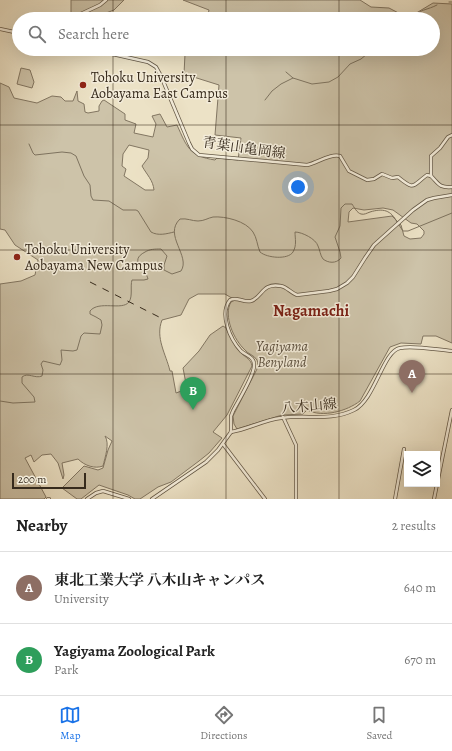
<!DOCTYPE html>
<html lang="en">
<head>
<meta charset="utf-8">
<style>
	:root { --surface:#fff; --page:#f2f2f2; --text:#222; --muted:#767676; --line:#e0e0e0; --accent:#1a73e8 }
	body { margin:0; font-family:Alegreya,"Noto Serif JP",serif; background:var(--page); color:var(--text) }
	.controls { position:absolute; right:12px; bottom:12px; display:grid; overflow:hidden; border-radius:0px; box-shadow:0 4px 16px #0002 }
	.controls button { width:36px; height:36px; display:grid; place-items:center; padding:0; border:0; border-bottom:1px solid var(--line); background:var(--surface); color:var(--text); font:20px sans-serif }
	.scale { position:absolute; left:12px; bottom:10px; width:74px; box-sizing:border-box; padding-left:4px; border:2px solid #362a1c; border-top:0; font-size:11px; line-height:14px; white-space:nowrap; color:#362a1c; -webkit-text-stroke:3px #f3ecda; paint-order:stroke }
	.you { position:absolute; left:298px; top:187px; width:14px; height:14px; margin:-10px; border:3px solid #fff; border-radius:50%; background:#1a73e8; box-shadow:0 0 0 6px #1a73e833 }
	.badge { display:grid; place-items:center; width:26px; height:26px; border-radius:50%; background:var(--accent); color:#fff; font-size:13px; font-weight:700 }
	.pin { position:absolute; translate:-50% -33px; filter:drop-shadow(0 1px 2px #0008) }
	.pin::after { content:''; position:absolute; top:21px; width:14px; height:12px; background:inherit; clip-path:polygon(0 0,100% 0,50% 100%) }
	.list { margin:0; padding:0; list-style:none }
	h2 { display:flex; justify-content:space-between; align-items:center; height:52px; margin:0; padding:0 16px; font-size:17px }
	h2 small { font-size:13px; font-weight:400; color:var(--muted) }
	.list li { display:grid; grid-template-columns:26px 1fr auto; gap:12px; align-items:center; box-sizing:border-box; height:72px; padding:0 16px; border-top:1px solid var(--line) }
	.list b { display:block; font-size:15px; white-space:nowrap }
	.list p { margin:0; font-size:13px; white-space:nowrap; color:var(--muted) }
	.list em { font-size:13px; font-style:normal; color:var(--muted) }
	.icon { flex:none; width:22px; height:22px; fill:none; stroke:currentColor; stroke-width:2; stroke-linecap:round; stroke-linejoin:round }
	.map { position:relative; flex:none; width:452px; height:499px; overflow:hidden }
	.search { position:absolute; background:var(--surface); box-shadow:0 4px 16px #0002; left:12px; right:12px; top:12px; height:44px; display:flex; align-items:center; gap:10px; box-sizing:border-box; padding:0 14px; border-radius:22px; color:var(--muted); font-size:15px }
	.sheet { height:196px; background:var(--surface) }
	nav { display:flex; justify-content:space-around; align-items:center; box-sizing:border-box; height:56px; border-top:1px solid var(--line); background:var(--surface); font-size:11px; color:var(--muted) }
	nav a { display:grid; justify-items:center; gap:2px }
	nav .on { color:var(--accent) }
	.map>svg:first-child { display:block }
</style>
</head>
<body>
<div class="map">
<svg width="452" height="499" viewBox="0 0 452 499">
	<rect width="100%" height="100%" fill="#ece2c6"/>
	<filter id="stains"><feTurbulence type="fractalNoise" baseFrequency=".005" numOctaves="4"/><feColorMatrix values="0 0 0 0 .2 0 0 0 0 .09 0 0 0 0 .02 0 0 0 .5 -.17"/></filter>
	<radialGradient id="worn" r=".72"><stop offset=".6" stop-color="#630" stop-opacity="0"/><stop offset="1" stop-color="#630" stop-opacity=".3"/></radialGradient>
	<g fill="#cdc3a9" stroke="#827662" fill-rule="evenodd">
		<polygon points="71,0 124,0 114,10 90,19 71,19"/>
		<path d="M183 0H360L371 7 389 8 408 18 433 3 452 4V343L436 336H423L421 344 401 343 390 347 360 401C347 411 323 418 307 410L303 414 282 415 237 429 234 424 233 416 257 369C258 366 258 363 257 360 254 355 248 354 245 350 234 340 223 316 231 302L235 300 225 294H198L189 299 181 315 162 320C155 338 166 354 170 371H172L176 393 187 389 183 368 199 351 210 335 223 326 226 328C230 336 234 346 241 353 246 358 251 359 252 366L227 415 213 432 222 438 209 453 199 461 171 482 158 487 140 499H135L128 495 99 485 81 499H77L62 488 84 466 98 470 103 468 108 450 112 441 105 436C110 444 105 457 103 466 95 469 85 466 78 459L62 463 64 475 63 479 58 463 51 454 42 455 34 462 31 455 25 458 46 497 44 499H0V284L21 281 35 275 38 260 15 245 5 230 0 229V83L9 87 14 98 37 103 52 96 61 97 65 101H73L77 91 78 101 84 104 85 112 88 113 99 111V106L102 101 104 100 125 114V120L136 124 134 133 153 137 156 124 152 116 160 114 167 127 177 125C187 147 189 156 215 160L217 158 238 160 241 138 215 135 219 85 184 74 185 54 193 49H433V19H207L209 10ZM129 145 149 150 148 158 142 166C147 175 153 180 154 190H145L124 176 126 169 122 166 123 154ZM353 208 364 210 383 208 393 210 411 223 417 224 424 231V234L421 238 410 239 404 236 401 225 392 216 348 222 349 212Z"/>
		<polygon points="21,68 30,70 34,82 32,88 17,84"/>
	</g>
	<g fill="none" stroke-linecap="round" stroke-linejoin="round">
		<g stroke="#7e735f" stroke-width="1">
			<polyline points="449,2 452,2"/>
			<path d="M411 19C419 9 428 10 437 5"/>
			<polyline points="286,72 293,78"/>
			<polyline points="265,100 272,91 281,84 293,78 312,84 329,82 338,77 350,64 361,59 373,49"/>
			<path d="M29 144 33 153 35 155 62 152 71 153 76 156 84 176 90 185 91 196 93 200 109 201 123 210H136L138 211 151 232C158 236 166 234 174 232"/>
			<polyline points="399,225 403,231 408,231 452,213"/>
			<path d="M0 401 13 403 35 402 34 397 22 383V377C28 372 35 379 42 376L43 370 41 364 43 361 60 365 62 360 61 350 73 351 77 350 81 336 84 333 100 334 102 325 101 320 96 317 90 314V311C99 300 122 311 129 302 133 296 130 286 132 280H144L148 279C146 269 128 261 145 252 150 249 155 249 161 249L167 256 164 265V270L172 274 181 271C191 256 163 235 180 219 187 218 192 221 198 221 204 221 208 218 213 217 225 216 246 221 253 232 257 238 257 245 260 252 267 258 288 260 293 252 297 245 295 239 295 232 302 232 316 239 318 246 320 250 320 255 323 259 328 263 336 264 341 258L340 252 335 237 340 226 341 208 345 204H352C354 207 357 213 361 214 364 215 367 213 370 212 383 208 391 210 397 222"/>
		</g>
		<defs>
			<g id="tertiary">
				<polyline points="70,19 100,5 106,0"/>
				<polyline points="0,29 19,33"/>
				<path d="M90 49 148 62 156 67 161 76 189 143 192 149 199 155 307 165C317 163 331 153 340 156L349 171 367 180 374 179 382 174 392 178 398 177C415 191 412 186 427 175L431 176"/>
				<polyline points="431,175 431,156 440,148 448,137 452,135"/>
				<path d="M431 176C439 184 439 188 452 187"/>
				<polyline points="283,417 296,445 296,499"/>
				<path d="M231 432V416L233 411C238 401 254 376 254 366 255 357 247 356 241 351 230 339 219 314 230 300 237 296 243 303 251 301 262 298 262 282 281 286 287 287 291 293 297 295L329 291 337 289 347 283 353 277 365 258 374 245 413 210 427 200 434 198 452 195"/>
				<path d="M231 432C248 429 264 420 281 418 307 414 329 422 354 410 375 400 383 351 400 348 414 345 437 350 452 351"/>
				<polyline points="223,444 265,499"/>
				<polyline points="48,499 49,499"/>
				<polyline points="87,499 96,493 103,491 129,499"/>
				<polyline points="152,499 206,462 218,450 231,432"/>
				<polyline points="395,499 404,449"/>
				<polyline points="434,499 452,410"/>
			</g>
		</defs>
		<use href="#tertiary" stroke="#645846" stroke-width="4"/>
		<use href="#tertiary" stroke="#f3ecda" stroke-width="2.5"/>
		<polyline stroke="#362a1c" stroke-width="1" stroke-dasharray="7 7" stroke-linecap="butt" points="90,282 159,317"/>
	</g>
	<path fill="none" stroke="#362a1c" stroke-width="1" stroke-opacity="0.55" d="M113 0V19M226 0V19M339 0V19M113 49V499M226 49V499M339 49V499M0 125H452M0 250H452M0 374H452"/>
	<g fill="#8f2418" stroke="#f3ecda" stroke-width="1.5">
		<circle cx="83" cy="85" r="4"/>
		<circle cx="17" cy="257" r="4"/>
	</g>
	<g text-anchor="middle" dominant-baseline="central" stroke-width="3" stroke-linejoin="round" paint-order="stroke">
		<g font-size="14" fill="#362a1c" stroke="#f3ecda" text-anchor="start">
			<text x="91" y="77">Tohoku University<tspan x="91" dy="16">Aobayama East Campus</tspan></text>
			<text x="25" y="249">Tohoku University<tspan x="25" dy="16">Aobayama New Campus</tspan></text>
		</g>
		<g font-size="14" fill="#362a1c" stroke="#f3ecda">
			<text transform="translate(244 148) rotate(8)">青葉山亀岡線</text>
			<text transform="translate(309 406) rotate(-5)">八木山線</text>
		</g>
		<g font-size="14" font-style="italic" fill="#5c503f" stroke="#f3ecda">
			<text x="282" y="346">Yagiyama<tspan x="282" dy="16">Benyland</tspan></text>
		</g>
		<g font-size="16" font-weight="bold" fill="#7a1f14" stroke="#f3ecda">
			<text x="311" y="311">Nagamachi</text>
		</g>
	</g>
	<rect width="100%" height="100%" filter="url(#stains)"/>
	<rect width="100%" height="100%" fill="url(#worn)"/>
</svg>
<div class="controls">
<button><svg class="icon" aria-label="layers" viewBox="0 0 24 24"><path d="M12 4l9 5-9 5-9-5zM3 14l9 5 9-5"/></svg></button>
</div>
<div class="scale">200 m</div>
<div class="you"></div>
<div class="pin badge" style="left:412px;top:393px;background:#8d6e63">A</div>
<div class="pin badge" style="left:193px;top:410px;background:#2e9e5b">B</div>
<div class="search"><svg class="icon" aria-label="search" viewBox="0 0 24 24"><circle cx="10" cy="10" r="6"/><path d="M15 15l6 6"/></svg>Search here</div>
</div>
<section class="sheet">
<h2>Nearby<small>2 results</small></h2>
<ul class="list">
<li><span class="badge" style="background:#8d6e63">A</span><div><b>東北工業大学 八木山キャンパス</b><p>University</p></div><em>640 m</em></li>
<li><span class="badge" style="background:#2e9e5b">B</span><div><b>Yagiyama Zoological Park</b><p>Park</p></div><em>670 m</em></li>
</ul>
</section>
<nav>
<a class="on"><svg class="icon" aria-label="map" viewBox="0 0 24 24"><path d="M3 6l6-2 6 2 6-2v14l-6 2-6-2-6 2zM9 4v14M15 6v14"/></svg>Map</a>
<a><svg class="icon" aria-label="directions" viewBox="0 0 24 24"><path d="M12 3l9 9-9 9-9-9zM9 14v-3h6M13 9l2 2-2 2"/></svg>Directions</a>
<a><svg class="icon" aria-label="saved" viewBox="0 0 24 24"><path d="M7 4h10v16l-5-4-5 4z"/></svg>Saved</a>
</nav>
</body>
</html>
